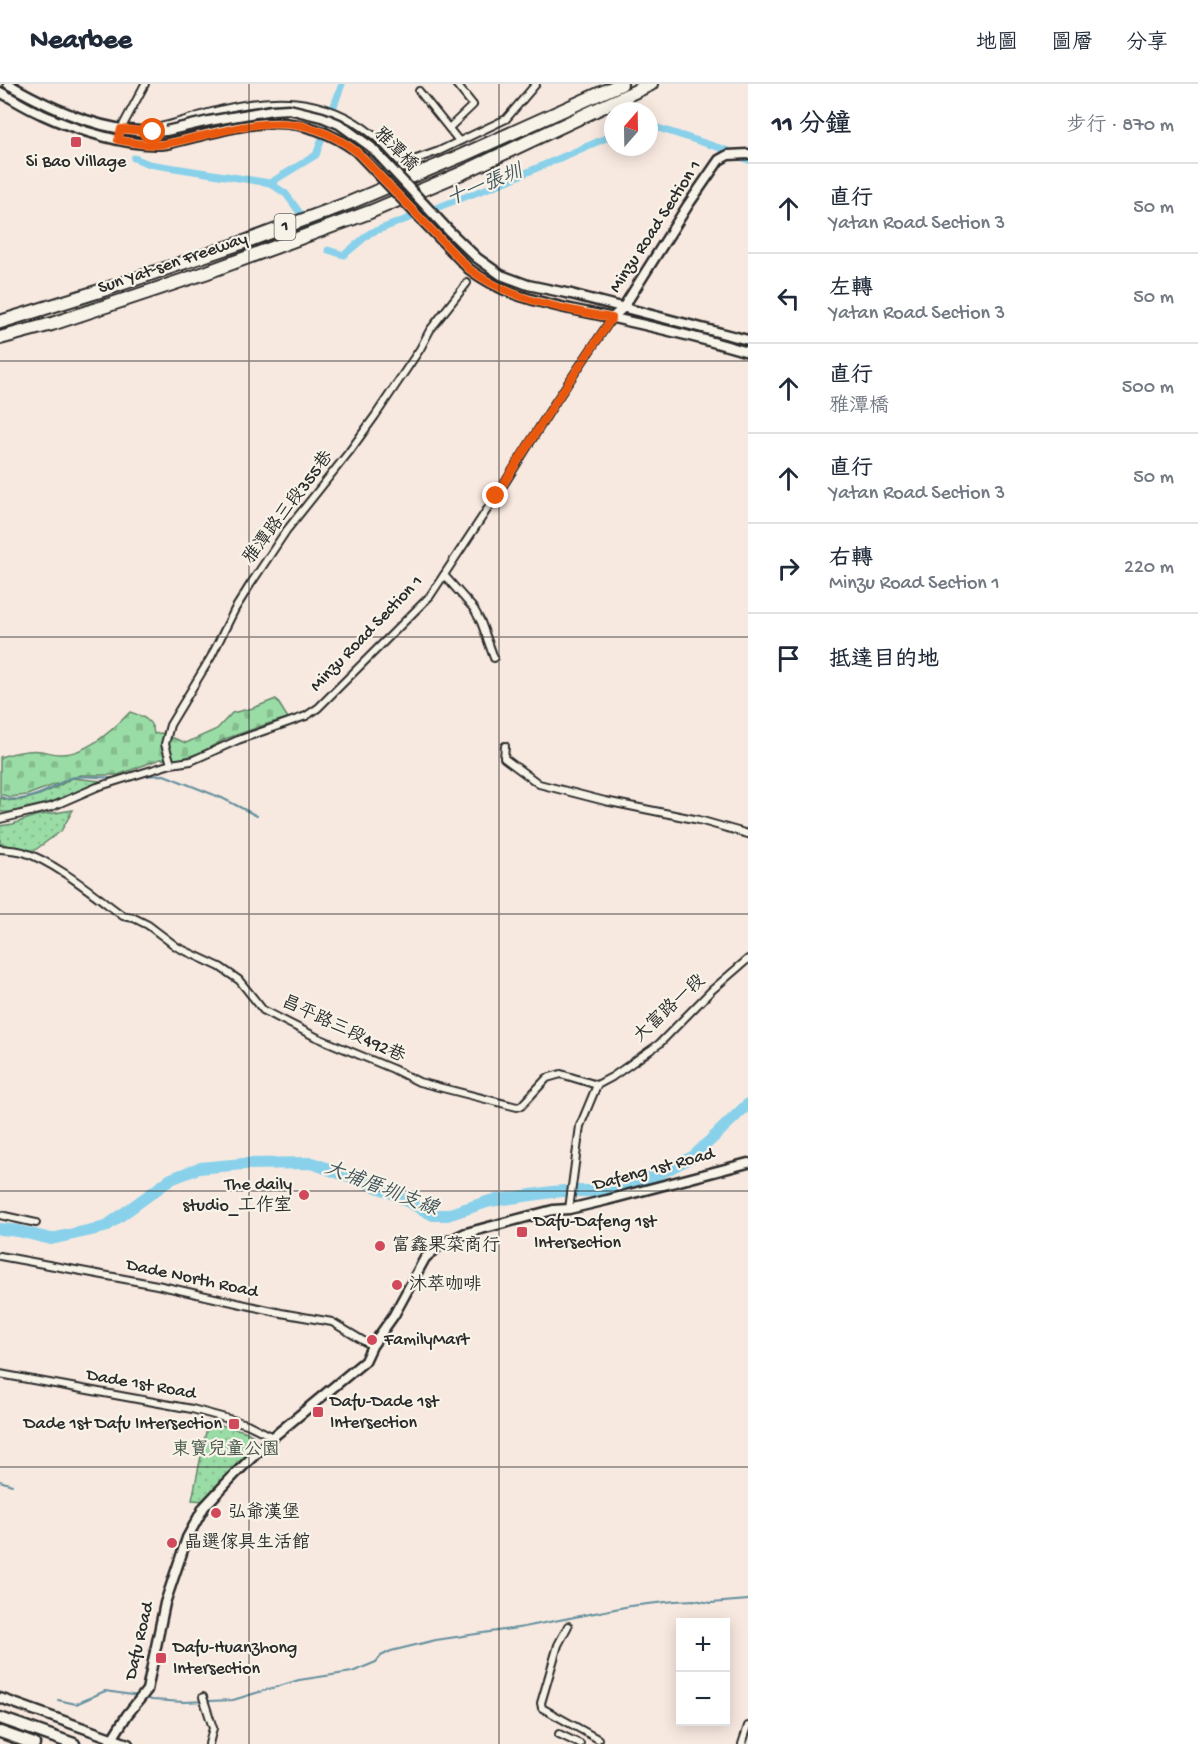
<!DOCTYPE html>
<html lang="zh-TW">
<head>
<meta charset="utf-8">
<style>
	:root { --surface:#fff; --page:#f2f2f3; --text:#1f2937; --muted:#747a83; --line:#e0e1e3 }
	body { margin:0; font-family:"Gochi Hand","LXGW WenKai TC",sans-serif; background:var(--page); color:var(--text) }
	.controls { position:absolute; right:18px; bottom:18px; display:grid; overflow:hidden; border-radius:0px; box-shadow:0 3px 15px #0003 }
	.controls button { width:54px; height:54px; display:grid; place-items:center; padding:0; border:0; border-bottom:2px solid var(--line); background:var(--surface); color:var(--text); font:30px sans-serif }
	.compass { position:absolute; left:604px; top:18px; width:54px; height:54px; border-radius:50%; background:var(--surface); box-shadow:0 3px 15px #0003; rotate:20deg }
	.stop { position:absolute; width:18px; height:18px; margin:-14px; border:4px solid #ea580c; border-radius:50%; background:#fff }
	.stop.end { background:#ea580c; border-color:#fff; box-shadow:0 2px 6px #0008 }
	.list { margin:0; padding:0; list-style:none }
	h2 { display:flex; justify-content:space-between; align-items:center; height:78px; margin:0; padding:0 24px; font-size:26px }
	h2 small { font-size:20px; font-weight:400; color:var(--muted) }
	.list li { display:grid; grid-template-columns:39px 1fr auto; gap:18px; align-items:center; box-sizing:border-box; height:90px; padding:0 24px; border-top:2px solid var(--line) }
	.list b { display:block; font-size:22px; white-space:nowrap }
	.list p { margin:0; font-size:20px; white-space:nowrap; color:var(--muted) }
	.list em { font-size:20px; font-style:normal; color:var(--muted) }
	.icon { flex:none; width:33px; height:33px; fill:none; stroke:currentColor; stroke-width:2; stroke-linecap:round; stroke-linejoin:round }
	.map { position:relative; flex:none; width:748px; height:1660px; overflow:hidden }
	header { display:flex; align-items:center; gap:36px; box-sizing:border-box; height:84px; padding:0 30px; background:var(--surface); border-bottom:2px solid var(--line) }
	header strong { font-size:28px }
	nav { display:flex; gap:33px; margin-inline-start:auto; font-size:21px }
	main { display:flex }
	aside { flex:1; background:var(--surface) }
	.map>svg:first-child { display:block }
</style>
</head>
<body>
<header>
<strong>Nearbee</strong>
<nav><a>地圖</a><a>圖層</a><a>分享</a></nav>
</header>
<main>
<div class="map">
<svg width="748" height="1660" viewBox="0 0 748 1660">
	<defs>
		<pattern id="cemetery-stones" width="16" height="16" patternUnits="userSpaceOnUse" patternTransform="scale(1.5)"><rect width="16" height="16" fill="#9adca6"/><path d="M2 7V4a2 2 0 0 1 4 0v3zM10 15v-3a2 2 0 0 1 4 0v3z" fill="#85bd8f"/></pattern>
		<pattern id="park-dots" width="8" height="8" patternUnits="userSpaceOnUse" patternTransform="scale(1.5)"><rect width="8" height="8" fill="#9adca6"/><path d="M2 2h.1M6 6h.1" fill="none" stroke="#85bd8f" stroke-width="1.8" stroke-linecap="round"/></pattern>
	</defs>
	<rect width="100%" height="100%" fill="#f8e9e0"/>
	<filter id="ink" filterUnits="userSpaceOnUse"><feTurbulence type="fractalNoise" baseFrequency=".0167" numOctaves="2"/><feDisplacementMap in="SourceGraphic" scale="12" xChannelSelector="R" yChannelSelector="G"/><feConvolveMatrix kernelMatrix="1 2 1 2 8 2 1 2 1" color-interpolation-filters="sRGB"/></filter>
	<g filter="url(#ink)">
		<path fill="url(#cemetery-stones)" stroke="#628468" stroke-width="1.5" d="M276 615 288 634 267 640 225 655 200 669 177 676 160 675 118 691H81L27 711 10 713 0 710V673C13 669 28 665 41 667 47 668 54 670 60 670 86 671 113 646 130 628 142 632 153 636 154 650L161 649 186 659 217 645 232 629 253 624Z"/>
		<g fill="url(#park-dots)" stroke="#628468" stroke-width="1.5">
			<path d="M72 694 101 697 59 716 10 728H0V714C23 722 53 706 72 694Z"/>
			<polygon points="73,726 61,747 31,769 0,759 0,742 13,740 35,732"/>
			<polygon points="208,1338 245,1347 252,1351 260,1363 206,1417 192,1416"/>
		</g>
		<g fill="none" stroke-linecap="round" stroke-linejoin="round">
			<g stroke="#638f9e" stroke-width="2">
				<polyline points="141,692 164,691 222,714 257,732"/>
				<path d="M0 712C13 720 37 712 50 705 58 702 66 693 75 693 89 691 103 694 117 694"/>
				<polyline points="0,1397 12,1401"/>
				<polyline points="145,1614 152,1616 184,1618 233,1616 299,1596 352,1588 376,1578 381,1572 391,1567 436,1556 524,1543 630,1522 675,1517 694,1516 711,1519 748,1516"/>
				<polyline points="58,1616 76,1620 105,1607 139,1612"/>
			</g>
			<g stroke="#89d1ea" stroke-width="7">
				<polyline points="649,41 723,65 748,76"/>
				<polyline points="134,74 149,80 270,99 316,71 342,0"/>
				<polyline points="270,99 286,110 300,129"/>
				<polyline points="328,166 344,171 370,149 507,97 613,51"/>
			</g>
			<g stroke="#89d1ea" stroke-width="12">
				<polyline points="578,1107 606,1107 657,1091 694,1072 748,1020"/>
				<polyline points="0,1145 18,1147 51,1155 105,1143 171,1095 199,1084 243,1080 312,1079 388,1107 433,1131 447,1131 490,1117 552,1108 564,1107"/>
			</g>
			<defs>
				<g id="minor">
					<polyline points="419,7 459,57"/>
					<path d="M154 44C174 41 193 33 212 28 270 12 324 11 373 51 383 58 391 69 399 77L405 79 439 67 506 35 536 0"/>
					<polyline points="449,44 473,21 456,0"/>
					<polyline points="119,56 121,45 145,0"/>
					<polyline points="444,491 474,525 481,538 494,574"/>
					<polyline points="505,662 504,674 539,700 605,717 699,736 748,750"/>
					<polyline points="171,680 165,660 170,641 211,573 235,525 250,501 286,447 349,368 375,332 420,265 430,246 467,199"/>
					<polyline points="0,735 51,723 97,703 171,680 191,677 238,656 306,632 318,624 430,512 506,397 556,317 612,234"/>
					<path d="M0 765C8 766 16 766 23 768 55 778 96 812 123 832L134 834 148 841 177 863 220 883 239 896 263 926 316 953 393 985 419 998 517 1023 521 1022 547 994 561 990 597 1001"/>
					<polyline points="569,1125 580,1042 597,1001 612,993 659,960 712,906 748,875"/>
					<polyline points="0,1131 36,1139"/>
					<polyline points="0,1172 157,1201 281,1229 332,1238 372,1262"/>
					<polyline points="0,1290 192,1325 247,1340 273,1353"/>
					<polyline points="568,1542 558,1561 541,1619 542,1624 598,1655"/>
					<polyline points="203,1613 213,1644 209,1660"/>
					<polyline points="559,1650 580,1660"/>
					<polyline points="742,1660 748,1642"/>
				</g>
				<g id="tertiary">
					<path d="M8 0C55 27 111 52 166 47"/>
					<path d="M0 8C13 15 27 24 41 30 73 45 131 64 166 60"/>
					<polyline points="571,210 748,256"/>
					<path d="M570 225C630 237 690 251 748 268"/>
					<polyline points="612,234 623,224 688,121 719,76 728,71 748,70"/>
					<polyline points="0,1614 128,1660"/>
					<polyline points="109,1660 127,1631 147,1606 165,1519 187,1454 204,1423 235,1390 273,1353 365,1277 372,1262 394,1231 425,1174 440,1161 466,1149 553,1126 569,1125 607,1116 748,1079"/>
				</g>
				<g id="trunk">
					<polyline points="0,1634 74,1660"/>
					<polyline points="0,1648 34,1660"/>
				</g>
				<g id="motorway">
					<polyline points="0,238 103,206 247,157 349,119 463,71 621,0"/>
					<polyline points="0,254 52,240 205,189 370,128 462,89 651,0"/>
				</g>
			</defs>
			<use href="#minor" stroke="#2b2b2b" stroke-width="10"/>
			<use href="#tertiary" stroke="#2b2b2b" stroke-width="13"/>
			<use href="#trunk" stroke="#2b2b2b" stroke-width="15"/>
			<use href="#motorway" stroke="#2b2b2b" stroke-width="16"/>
			<use href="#minor" stroke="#f7f3e8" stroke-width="6"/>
			<use href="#tertiary" stroke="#f7f3e8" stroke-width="8"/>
			<use href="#trunk" stroke="#f7f3e8" stroke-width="10"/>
			<use href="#motorway" stroke="#f7f3e8" stroke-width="12"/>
			<defs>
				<g id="tertiary-bridge">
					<polyline points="166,47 209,37 272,26 289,25 322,33 339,40 371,63 449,147 477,174 501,191 528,201 571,210"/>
					<path d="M166 60C236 44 292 19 356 67L469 185C503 210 530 216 570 225"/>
				</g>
			</defs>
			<use href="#tertiary-bridge" stroke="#2b2b2b" stroke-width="13" stroke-linecap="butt"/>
			<use href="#tertiary-bridge" stroke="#f7f3e8" stroke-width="8"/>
		</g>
	</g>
	<g fill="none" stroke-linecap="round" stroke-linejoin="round" filter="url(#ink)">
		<path stroke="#ea580c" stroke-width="8" d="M153 48 121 45 118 56C131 58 143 61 155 61 171 60 186 55 201 52 261 38 302 27 356 67L469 185C512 217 560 224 612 234L556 317 496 412"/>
	</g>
	<path fill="none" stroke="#2b2b2b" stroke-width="1.5" stroke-opacity="0.55" d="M249 0V1660M499 0V1660M0 277H748M0 553H748M0 830H748M0 1107H748M0 1383H748"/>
	<g fill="#d1495b" stroke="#f7f3e8" stroke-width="2">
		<rect x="70" y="52" width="12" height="12" rx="3"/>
		<circle cx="304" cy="1111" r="6"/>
		<rect x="516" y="1142" width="12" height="12" rx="3"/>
		<circle cx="380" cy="1162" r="6"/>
		<circle cx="397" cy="1201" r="6"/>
		<circle cx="372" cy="1256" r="6"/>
		<rect x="312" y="1322" width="12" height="12" rx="3"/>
		<rect x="228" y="1334" width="12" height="12" rx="3"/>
		<circle cx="216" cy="1429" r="6"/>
		<circle cx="172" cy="1459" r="6"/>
		<rect x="155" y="1568" width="12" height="12" rx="3"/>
	</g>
	<g text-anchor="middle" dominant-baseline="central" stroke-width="4.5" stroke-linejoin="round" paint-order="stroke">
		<rect fill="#f7f3e8" stroke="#686764" stroke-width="1.5" x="274.5" y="130" width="21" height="26" rx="4.5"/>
		<g font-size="16" font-weight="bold" fill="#2b2b2b">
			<text x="285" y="143">1</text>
		</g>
		<g font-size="18" fill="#2b2b2b" stroke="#f7f3e8">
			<text transform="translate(395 66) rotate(45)">雅潭橋</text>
			<text transform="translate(656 143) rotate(-57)">Minzu Road Section 1</text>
			<text transform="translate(173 180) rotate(-19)">Sun Yat-sen Freeway</text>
			<text transform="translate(289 424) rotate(-53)">雅潭路三段355巷</text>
			<text transform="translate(367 550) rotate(-46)">Minzu Road Section 1</text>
			<text transform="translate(670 925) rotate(-43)">大富路一段</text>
			<text transform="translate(343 946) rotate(25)">昌平路三段492巷</text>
			<text transform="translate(654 1086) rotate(-15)">Dafeng 1st Road</text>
			<text transform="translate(192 1195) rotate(12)">Dade North Road</text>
			<text transform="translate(141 1301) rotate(10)">Dade 1st Road</text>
			<text transform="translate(140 1557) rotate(-77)">Dafu Road</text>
		</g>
		<g font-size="18" fill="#2b2b2b" stroke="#f7f3e8" text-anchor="start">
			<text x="76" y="78" text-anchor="middle">Si Bao Village</text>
			<text x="292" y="1101" text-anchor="end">The daily<tspan x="292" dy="21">studio_工作室</tspan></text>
			<text x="534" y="1138">Dafu-Dafeng 1st<tspan x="534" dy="21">Intersection</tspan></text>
			<text x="392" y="1162">富鑫果菜商行</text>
			<text x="409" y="1201">沐萃咖啡</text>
			<text x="384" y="1256">FamilyMart</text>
			<text x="330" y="1318">Dafu-Dade 1st<tspan x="330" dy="21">Intersection</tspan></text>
			<text x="222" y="1340" text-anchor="end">Dade 1st Dafu Intersection</text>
			<text x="228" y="1429">弘爺漢堡</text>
			<text x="184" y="1459">晶選傢具生活館</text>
			<text x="173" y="1564">Dafu-Huanzhong<tspan x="173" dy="21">Intersection</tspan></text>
		</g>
		<g font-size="18" fill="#47574a" stroke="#f7f3e8">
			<text x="226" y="1366">東寶兒童公園</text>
		</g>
		<g font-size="20" font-style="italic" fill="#42545b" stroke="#f7f3e8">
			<text transform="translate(485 103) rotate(-22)">十一張圳</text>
			<text transform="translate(381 1106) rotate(21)">大埔厝圳支線</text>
		</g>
	</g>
</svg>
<div class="controls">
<button>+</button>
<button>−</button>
</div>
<svg class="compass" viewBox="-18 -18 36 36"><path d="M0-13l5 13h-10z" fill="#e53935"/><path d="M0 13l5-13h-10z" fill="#747a83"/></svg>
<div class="stop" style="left:153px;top:48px"></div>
<div class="stop end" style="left:496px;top:412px"></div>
</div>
<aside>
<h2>11 分鐘<small>步行 · 870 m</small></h2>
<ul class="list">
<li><svg class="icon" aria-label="ahead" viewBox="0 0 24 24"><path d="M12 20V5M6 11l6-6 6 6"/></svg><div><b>直行</b><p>Yatan Road Section 3</p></div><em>50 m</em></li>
<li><svg class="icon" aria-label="left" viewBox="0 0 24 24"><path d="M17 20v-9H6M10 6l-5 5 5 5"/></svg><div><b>左轉</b><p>Yatan Road Section 3</p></div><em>50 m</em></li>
<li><svg class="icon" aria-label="ahead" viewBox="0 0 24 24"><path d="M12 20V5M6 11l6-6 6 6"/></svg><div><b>直行</b><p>雅潭橋</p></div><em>500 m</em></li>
<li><svg class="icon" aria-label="ahead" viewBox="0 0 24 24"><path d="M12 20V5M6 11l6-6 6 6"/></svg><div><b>直行</b><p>Yatan Road Section 3</p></div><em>50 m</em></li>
<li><svg class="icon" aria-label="right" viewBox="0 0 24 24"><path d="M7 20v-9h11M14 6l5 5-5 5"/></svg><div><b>右轉</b><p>Minzu Road Section 1</p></div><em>220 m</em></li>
<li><svg class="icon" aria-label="arrive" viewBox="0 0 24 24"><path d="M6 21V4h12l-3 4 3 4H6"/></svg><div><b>抵達目的地</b></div></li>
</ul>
</aside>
</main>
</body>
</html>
